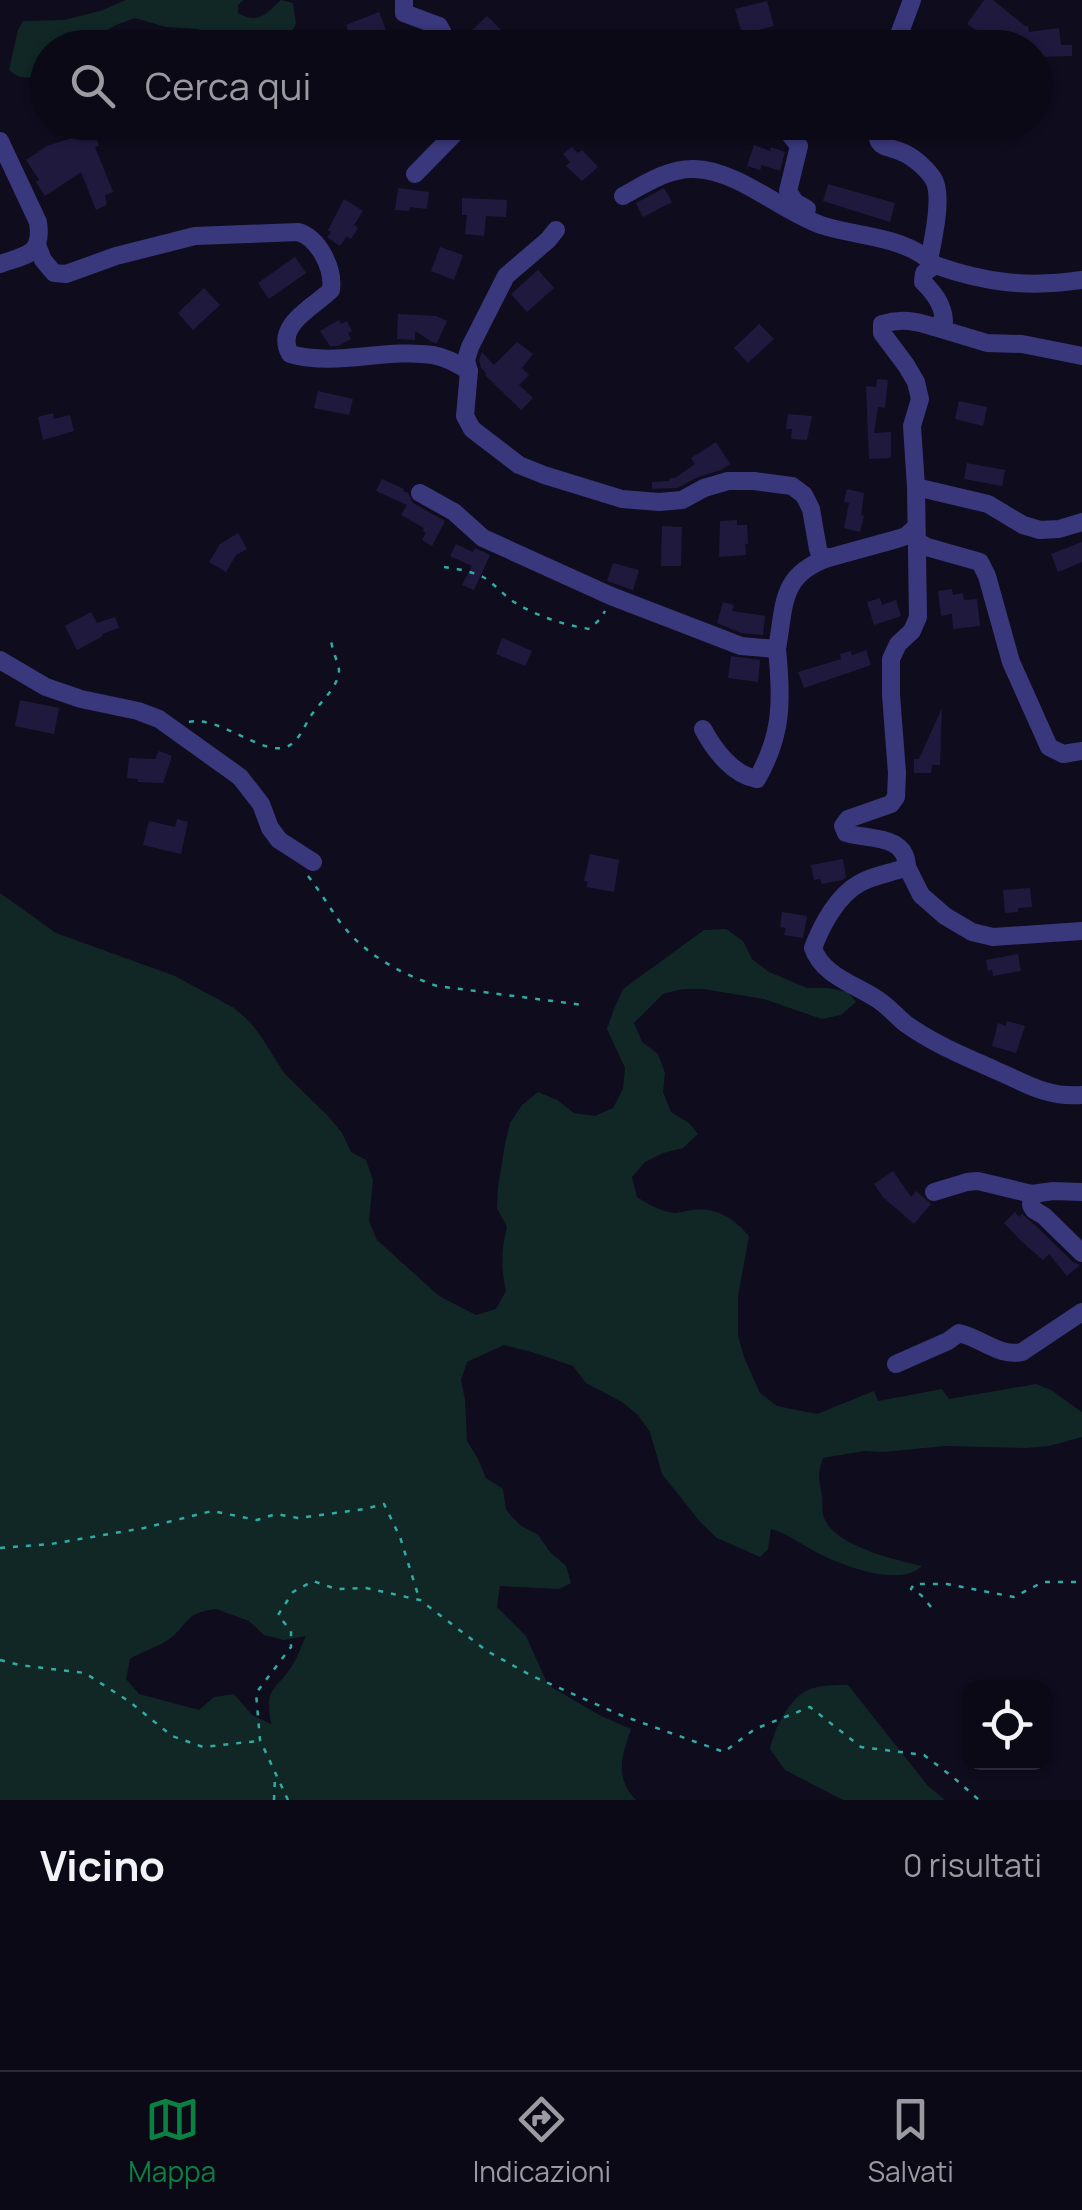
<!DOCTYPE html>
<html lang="it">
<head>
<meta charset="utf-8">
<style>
	:root { --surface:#0b0916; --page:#14121f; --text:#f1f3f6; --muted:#9a9aa1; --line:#2b2a35; --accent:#0b8043 }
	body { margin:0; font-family:Manrope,sans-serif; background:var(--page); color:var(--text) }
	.controls { position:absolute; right:30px; bottom:30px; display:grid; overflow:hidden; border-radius:20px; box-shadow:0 2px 8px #0004 }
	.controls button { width:90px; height:90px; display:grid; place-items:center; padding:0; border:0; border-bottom:2px solid var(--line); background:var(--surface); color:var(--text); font:50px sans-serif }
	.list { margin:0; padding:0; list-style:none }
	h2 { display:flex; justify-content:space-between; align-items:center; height:130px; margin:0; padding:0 40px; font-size:42px }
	h2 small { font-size:32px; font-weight:400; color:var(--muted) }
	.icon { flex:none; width:55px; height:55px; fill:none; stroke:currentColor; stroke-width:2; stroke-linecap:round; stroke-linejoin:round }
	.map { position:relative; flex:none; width:1082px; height:1800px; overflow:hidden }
	.search { position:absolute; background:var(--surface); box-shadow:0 2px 8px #0004; left:30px; right:30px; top:30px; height:110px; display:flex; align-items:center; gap:25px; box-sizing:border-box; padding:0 35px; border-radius:55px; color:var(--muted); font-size:38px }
	.sheet { height:270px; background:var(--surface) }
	nav { display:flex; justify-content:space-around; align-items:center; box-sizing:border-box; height:140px; border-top:2px solid var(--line); background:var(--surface); font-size:28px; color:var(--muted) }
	nav a { display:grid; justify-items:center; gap:5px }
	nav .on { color:var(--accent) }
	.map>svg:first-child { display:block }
</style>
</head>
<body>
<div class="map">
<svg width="1082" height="1800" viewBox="0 0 1082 1800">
	<rect width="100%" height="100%" fill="#0f0c1e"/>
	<g fill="#102726" fill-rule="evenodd">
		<path d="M126 0H244L238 5V13C259 25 267 13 281 0L293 3 296 24 288 38 294 47H202L206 35 198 29 166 27 135 18 116 25 78 47 48 48 47 72C33 78 21 81 9 70L18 30 23 21 64 20 100 11Z"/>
		<path d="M0 893 56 933 175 976 234 1008 250 1022 262 1038 284 1073 329 1117 342 1133 351 1152 366 1160 373 1180 369 1221 377 1240 439 1296 476 1315 496 1309 506 1291C501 1268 501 1250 507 1227L497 1208 498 1187 505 1144 510 1123 522 1105 538 1092 557 1100 574 1113 595 1116 613 1108 623 1089 625 1068 607 1029 614 1009 623 989 704 930 726 929 743 941 752 959 769 972 807 988H828L848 992 856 1002 841 1015 822 1019 764 999 703 989H683L663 994 634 1023 642 1042 658 1054 665 1073 663 1092 671 1112 689 1123 698 1134 683 1148 663 1153 645 1162 632 1177 637 1197C648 1204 661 1212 675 1213 677 1213 690 1210 692 1210 717 1207 733 1218 749 1236L738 1296V1336L744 1357 760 1393 777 1406 817 1414 874 1391 878 1401 942 1389 949 1399 1036 1384 1051 1390 1082 1412V1437L1049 1446 1027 1448 945 1446 883 1452 864 1451 823 1458C817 1476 819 1478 822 1496 823 1504 821 1513 825 1520 837 1546 895 1560 922 1566 901 1587 846 1567 822 1555 804 1547 790 1534 771 1529L768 1549 760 1557 717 1538 701 1523 662 1474 650 1432 638 1415 622 1402 586 1383 573 1366 535 1353 504 1345 467 1362 461 1380 465 1400 467 1441 478 1459 486 1478 503 1489 506 1510 520 1525 538 1535 550 1552 566 1566 571 1583 559 1589 500 1586 497 1607 526 1636 548 1685 601 1716 631 1729C622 1756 614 1777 636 1800H0ZM216 1609 249 1621 264 1635 284 1640 306 1636C301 1646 298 1657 292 1666 273 1694 265 1686 271 1724L252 1715 234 1694 214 1697 199 1710 139 1694 126 1679 130 1659C142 1651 158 1647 168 1640 191 1623 183 1613 216 1609Z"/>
		<path d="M848 1685 928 1786 945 1800H843L785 1770 770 1749C774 1730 789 1698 808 1690 820 1685 835 1685 848 1685Z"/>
	</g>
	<g fill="#20193e">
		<polygon points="984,0 993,0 1025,26 1028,26 1029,32 1059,28 1061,45 1072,45 1072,56 1034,57 1034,48 1001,48 978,29 977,31 967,24"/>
		<polygon points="767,1 774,26 742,34 735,9"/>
		<polygon points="379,12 387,33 354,46 346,25"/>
		<polygon points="487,16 502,31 485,48 476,48 466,36"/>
		<polygon points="117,122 165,122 166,126 148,131 149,135 138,138 138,134 121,138"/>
		<polygon points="94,131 99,146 95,147 113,192 105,195 107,205 96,210 81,172 45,196 36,182 39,180 26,160 47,146"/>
		<polygon points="754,145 770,151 771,147 785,152 780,171 762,165 760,170 747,166"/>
		<polygon points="572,147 578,153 582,150 598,167 582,181 566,166 570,162 563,154"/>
		<polygon points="828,184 895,203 890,222 823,201"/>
		<polygon points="398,188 429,192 427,209 410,207 409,211 395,210"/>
		<polygon points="664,188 672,202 643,217 636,203"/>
		<polygon points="462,198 507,200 506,217 486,216 484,236 465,234 467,215 462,215"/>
		<polygon points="344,199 363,211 354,225 358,228 351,239 347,236 340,246 327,237 331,232 328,230"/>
		<polygon points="440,247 463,255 454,280 431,271"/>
		<polygon points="295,257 306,273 269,299 258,283"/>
		<polygon points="538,270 554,288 527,312 511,294"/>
		<polygon points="204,288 220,305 193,330 178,313"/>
		<polygon points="398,314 436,316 447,321 437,343 432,342 415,331 415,340 397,339"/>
		<polygon points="339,320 341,324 347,321 352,331 348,333 351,339 338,346 330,346 320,331"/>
		<polygon points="759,324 774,339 748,363 734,348"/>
		<polygon points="517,342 533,354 522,368 529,375 519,385 533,398 521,410 485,375 486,373 481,368 479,360 482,352 494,365"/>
		<polygon points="877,379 888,380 885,408 878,407 874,433 891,432 891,458 869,459 866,386 876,387"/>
		<polygon points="318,391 353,399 349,415 314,408"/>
		<polygon points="959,401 987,407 983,426 955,419"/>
		<polygon points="53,413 54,419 70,415 74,431 43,440 38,417"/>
		<polygon points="788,414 812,416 807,440 791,439 792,429 786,429"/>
		<polygon points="716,442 730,464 721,470 698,477 678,488 652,489 652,482 669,481 670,478 675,478 695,464 691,458"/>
		<polygon points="967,463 1005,470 1002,486 964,479"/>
		<polygon points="382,479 404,489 403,491 408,493 413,503 445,521 432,546 422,540 426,533 423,531 424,528 401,515 407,505 376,491"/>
		<polygon points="847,489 864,493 861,515 864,516 860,532 844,528 849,503 844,502"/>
		<polygon points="737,520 737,525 747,525 748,544 745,544 746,555 719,557 720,521"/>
		<polygon points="662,526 682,527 681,566 661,566"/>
		<polygon points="238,533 247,549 236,555 226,572 209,562 220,544"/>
		<polygon points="1082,542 1082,562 1058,572 1051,554"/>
		<polygon points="456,544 473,552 475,548 490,555 474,590 462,585 472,566 450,556"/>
		<polygon points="613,563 639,570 633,590 607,581"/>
		<polygon points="952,589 953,595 963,593 964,600 977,599 980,626 953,629 952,614 941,616 938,591"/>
		<polygon points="880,598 882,605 896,600 901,616 874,625 867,602"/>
		<polygon points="723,602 734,605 732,611 765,616 763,635 741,633 717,623"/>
		<polygon points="91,612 97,623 115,617 119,628 102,634 103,636 77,650 65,626"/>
		<polygon points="502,638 532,651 525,666 496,654"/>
		<polygon points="866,650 871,665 804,688 798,672 841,659 840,654 851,651 852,655"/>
		<polygon points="731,656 760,660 758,682 728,678"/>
		<polygon points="20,700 59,708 54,734 15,726"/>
		<polygon points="942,708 940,765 932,765 931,773 914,773 914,759 919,759"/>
		<polygon points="159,751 172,756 163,783 138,782 138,779 127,778 129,758 155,759"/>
		<polygon points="177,819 188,822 181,854 143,845 149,821 175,827"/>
		<polygon points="590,854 619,860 614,892 586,887 588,882 584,881"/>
		<polygon points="843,859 846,877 842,880 822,884 820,879 814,880 811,865"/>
		<polygon points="1030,888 1032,907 1018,908 1018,912 1005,913 1003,890"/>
		<polygon points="782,912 807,916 803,938 784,935 786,928 780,927"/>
		<polygon points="1018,954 1021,971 993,976 992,970 988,971 986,960"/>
		<polygon points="1007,1021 1025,1026 1016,1053 992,1046 998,1023 1006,1026"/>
		<polygon points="893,1171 911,1197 916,1191 931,1204 914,1224 883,1197 874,1184"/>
		<polygon points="1015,1212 1019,1217 1022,1214 1036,1226 1073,1262 1080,1265 1067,1276 1049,1254 1043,1260 1022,1242 1004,1223"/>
	</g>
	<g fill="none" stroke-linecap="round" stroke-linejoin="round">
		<g stroke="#30aca4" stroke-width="2.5" stroke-dasharray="5 8" stroke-linecap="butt">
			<path d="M444 567C457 569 471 571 483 577 494 583 503 595 514 602 537 616 563 625 590 629L601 618 605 611"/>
			<path d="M189 722C219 715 262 756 286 747 298 743 304 727 310 717 319 703 339 687 339 670 338 662 332 650 331 640"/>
			<path d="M308 876C320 891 329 907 340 922 364 954 399 973 437 986L583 1005"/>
			<polyline points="0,1548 51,1544 144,1528 212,1511 257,1520 276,1514 298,1518 365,1509 384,1504 400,1537 419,1598"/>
			<polyline points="931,1607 921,1595 911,1589 914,1584 947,1584 1014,1597 1043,1582 1082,1582"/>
			<polyline points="0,1660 19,1665 85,1673 130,1702 172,1736 203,1747 258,1741"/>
			<polyline points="274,1800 275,1777"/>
			<polyline points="288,1800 260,1740 256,1693 291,1647 291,1631 278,1615 293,1592 313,1581 336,1589 366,1588 420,1600 487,1651 532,1676 623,1716 724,1752 755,1729 810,1707 861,1747 924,1755 954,1778 979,1800"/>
		</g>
		<g stroke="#3a387c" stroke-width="18">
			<polyline points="404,0 404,13 439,26 451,48"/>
			<polyline points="894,48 912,0"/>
			<polyline points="780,122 799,146 788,191 795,202 807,209"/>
			<path d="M878 122C874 151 885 144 904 153 915 158 928 170 934 180 943 197 933 240 929 260"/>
			<path d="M0 141 38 222C43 255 26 255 0 264"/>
			<polyline points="415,174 461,127 462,122"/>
			<path d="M623 196C645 184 669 168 694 169 738 170 781 211 821 225 861 238 903 235 935 265"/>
			<polyline points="556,230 548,240 506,276 470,347 466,360 469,371 465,416 472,429 519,465 544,475 622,499 659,502 682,500 704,488 728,481 754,481 792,486 804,495 811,509 818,549 820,555 828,558 897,539 906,536 915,528"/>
			<path d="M37 245 43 260 54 273 66 274 116 256 195 236 298 232C319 238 334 269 331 290 314 307 274 325 290 354 337 367 385 348 433 355 445 357 458 364 469 371"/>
			<path d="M1082 280C1028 288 986 283 935 265L924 273 923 282C935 294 943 305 944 321L934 327C916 321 901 318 882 324V333L906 365 916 382 920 399 912 426 916 487 918 617 912 631 898 644 891 659V695L897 773 896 797 891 804 848 819 843 826 846 833C869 840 906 834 907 867 892 873 874 875 860 883 838 895 822 924 813 948 822 975 854 984 877 999 888 1006 896 1016 906 1024 934 1044 964 1056 995 1070 1026 1083 1046 1098 1082 1095"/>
			<polyline points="934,327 987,343 1022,344 1082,356"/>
			<polyline points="916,487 988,504 1023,525 1040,530 1059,529 1082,522"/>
			<path d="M420 493 454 512 483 538 611 596 741 646 777 649C785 604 780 575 828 558"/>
			<polyline points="916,541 927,547 980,562 987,576 1011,662 1049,747 1063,754 1082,751"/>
			<polyline points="0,660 46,687 81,699 138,711 159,719 240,777 261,804 270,828 279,840 313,862"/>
			<path d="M703 729C714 750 733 775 757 779 783 734 782 699 777 649"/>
			<polyline points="907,867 921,895 945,916 972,932 993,937 1082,931"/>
			<polyline points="934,1192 967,1182 978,1181 1032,1194 1053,1191 1082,1192"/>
			<polyline points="1032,1194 1031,1205 1034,1210 1044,1216 1082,1253"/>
			<path d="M896 1364 948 1341 959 1333C981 1338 999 1357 1022 1352L1082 1312"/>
		</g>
	</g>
</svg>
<div class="controls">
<button><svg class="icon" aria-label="locate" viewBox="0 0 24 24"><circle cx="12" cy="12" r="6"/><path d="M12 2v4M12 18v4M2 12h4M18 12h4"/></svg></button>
</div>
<div class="search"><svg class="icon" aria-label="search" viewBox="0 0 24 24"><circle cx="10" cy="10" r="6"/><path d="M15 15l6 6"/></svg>Cerca qui</div>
</div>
<section class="sheet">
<h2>Vicino<small>0 risultati</small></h2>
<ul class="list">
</ul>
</section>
<nav>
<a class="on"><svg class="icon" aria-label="map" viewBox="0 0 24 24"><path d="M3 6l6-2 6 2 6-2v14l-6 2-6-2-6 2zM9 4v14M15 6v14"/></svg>Mappa</a>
<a><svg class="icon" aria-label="directions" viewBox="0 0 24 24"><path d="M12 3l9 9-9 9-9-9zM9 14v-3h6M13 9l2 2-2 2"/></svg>Indicazioni</a>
<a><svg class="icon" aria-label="saved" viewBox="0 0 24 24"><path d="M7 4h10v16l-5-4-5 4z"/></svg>Salvati</a>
</nav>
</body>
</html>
